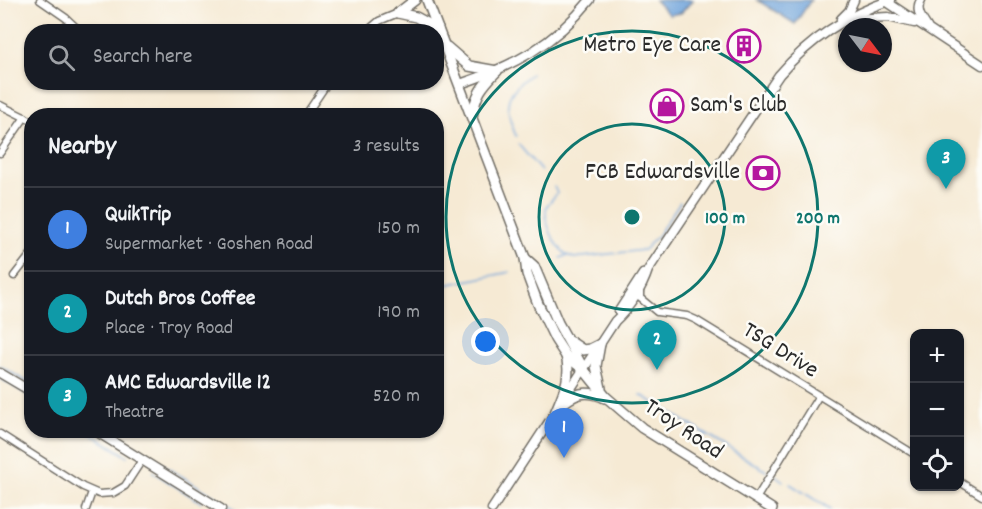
<!DOCTYPE html>
<html lang="en">
<head>
<meta charset="utf-8">
<style>
	:root { --surface:#171b24; --page:#242831; --text:#f1f3f6; --muted:#9ea1a6; --line:#363941; --accent:#0b8043 }
	body { margin:0; font-family:Dekko,sans-serif; background:var(--page); color:var(--text) }
	.controls { position:absolute; right:18px; bottom:18px; display:grid; overflow:hidden; border-radius:12px; box-shadow:0 2px 4px #0004 }
	.controls button { width:54px; height:54px; display:grid; place-items:center; padding:0; border:0; border-bottom:2px solid var(--line); background:var(--surface); color:var(--text); font:30px sans-serif }
	.compass { position:absolute; left:838px; top:18px; width:54px; height:54px; border-radius:50%; background:var(--surface); box-shadow:0 2px 4px #0004; rotate:122deg }
	.you { position:absolute; left:486px; top:342px; width:21px; height:21px; margin:-15px; border:4px solid #fff; border-radius:50%; background:#1a73e8; box-shadow:0 0 0 9px #1a73e833 }
	.badge { display:grid; place-items:center; width:39px; height:39px; border-radius:50%; background:var(--accent); color:#fff; font-size:20px; font-weight:700 }
	.pin { position:absolute; translate:-50% -50px; filter:drop-shadow(0 2px 3px #0008) }
	.pin::after { content:''; position:absolute; top:32px; width:21px; height:18px; background:inherit; clip-path:polygon(0 0,100% 0,50% 100%) }
	.list { margin:0; padding:0; list-style:none }
	h2 { display:flex; justify-content:space-between; align-items:center; height:78px; margin:0; padding:0 24px; font-size:26px }
	h2 small { font-size:20px; font-weight:400; color:var(--muted) }
	.list li { display:grid; grid-template-columns:39px 1fr auto; gap:18px; align-items:center; box-sizing:border-box; height:84px; padding:0 24px; border-top:2px solid var(--line) }
	.list b { display:block; font-size:22px; white-space:nowrap }
	.list p { margin:0; font-size:20px; white-space:nowrap; color:var(--muted) }
	.list em { font-size:20px; font-style:normal; color:var(--muted) }
	.icon { flex:none; width:33px; height:33px; fill:none; stroke:currentColor; stroke-width:2; stroke-linecap:round; stroke-linejoin:round }
	.map { position:relative; flex:none; width:982px; height:509px; overflow:hidden }
	.search { position:absolute; background:var(--surface); box-shadow:0 2px 4px #0004; left:24px; top:24px; width:420px; height:66px; display:flex; align-items:center; gap:15px; box-sizing:border-box; padding:0 21px; border-radius:24px; color:var(--muted); font-size:22px }
	.panel { position:absolute; background:var(--surface); box-shadow:0 2px 4px #0004; left:24px; top:108px; width:420px; height:330px; border-radius:24px }
	.map>svg:first-child { display:block }
</style>
</head>
<body>
<div class="map">
<svg width="982" height="509" viewBox="0 0 982 509">
	<rect width="100%" height="100%" fill="#fdfcf7"/>
	<filter id="ink" filterUnits="userSpaceOnUse"><feTurbulence type="fractalNoise" baseFrequency=".0167" numOctaves="2"/><feDisplacementMap in="SourceGraphic" scale="12" xChannelSelector="R" yChannelSelector="G"/><feConvolveMatrix kernelMatrix="1 2 1 2 8 2 1 2 1" color-interpolation-filters="sRGB"/></filter>
	<filter id="wash" filterUnits="userSpaceOnUse"><feTurbulence type="fractalNoise" baseFrequency=".008" numOctaves="4" result="noise"/><feDisplacementMap in="SourceGraphic" scale="24" xChannelSelector="R" yChannelSelector="G"/><feGaussianBlur stdDeviation="1.35" result="paint"/><feColorMatrix in="noise" values="0 0 0 0 0 0 0 0 0 0 0 0 0 0 0 0 0 1.4 0 .05"/><feComposite in="paint" operator="in"/></filter>
	<g filter="url(#wash)">
		<rect width="100%" height="100%" fill="#f6ead4"/>
		<g fill="#6da2da" stroke="#4c6682" stroke-width="1.5">
			<polygon points="655,0 693,0 681,13 669,15"/>
			<polygon points="757,0 811,0 795,24"/>
		</g>
		<g fill="none" stroke-linecap="round" stroke-linejoin="round">
			<g stroke="#6da2da" stroke-width="1.5">
				<path d="M516 136C503 105 504 94 531 74"/>
				<polyline points="518,144 541,171"/>
				<path d="M554 187 557 193 546 207C544 223 554 245 567 255"/>
				<polyline points="561,258 567,255 574,258 644,250 658,235 680,202"/>
				<polyline points="440,286 510,272"/>
				<polyline points="0,366 32,385"/>
				<polyline points="0,378 32,397"/>
				<polyline points="641,395 768,472"/>
				<polyline points="85,430 127,456"/>
				<polyline points="106,430 235,509"/>
				<polyline points="153,472 201,502"/>
				<polyline points="775,475 783,481"/>
				<polyline points="790,484 830,509"/>
			</g>
		</g>
	</g>
	<g filter="url(#ink)">
		<g fill="none" stroke-linecap="round" stroke-linejoin="round">
			<defs>
				<g id="street">
					<polyline points="40,0 66,18 81,32"/>
					<polyline points="366,32 379,21 398,13"/>
					<polyline points="0,105 32,121"/>
					<polyline points="305,116 328,82"/>
					<polyline points="0,153 25,117"/>
					<polyline points="14,276 32,253"/>
					<polyline points="640,291 640,298 657,312 687,316 696,320 914,454"/>
					<polyline points="0,434 83,487 99,494 113,493 125,486 142,460"/>
					<polyline points="960,482 982,496"/>
					<polyline points="756,499 818,397"/>
					<polyline points="86,509 92,492"/>
				</g>
				<g id="secondary">
					<polyline points="884,0 982,65"/>
					<path d="M921 0C915 10 921 18 927 27"/>
					<polyline points="841,19 849,11 854,0"/>
					<polyline points="853,19 888,17 914,23"/>
					<path d="M460 84C513 66 554 45 590 0"/>
					<polyline points="619,311 643,274"/>
					<polyline points="0,373 32,392"/>
					<polyline points="94,430 221,509"/>
					<path d="M492 509 615 321C629 308 642 289 648 270L779 75C810 39 846 15 891 0"/>
				</g>
				<g id="primary">
					<polyline points="427,0 525,258 527,274 538,304 555,339 566,356 584,370 606,397 642,428 772,509"/>
					<polyline points="398,13 416,17 438,29"/>
					<polyline points="398,13 415,0"/>
					<polyline points="447,47 469,66 497,71"/>
					<path d="M472 117C476 94 481 87 497 71"/>
					<polyline points="525,258 534,266 558,323 582,366"/>
					<polyline points="571,342 583,350 590,349 600,344"/>
					<polyline points="600,344 596,366 601,388"/>
					<path d="M559 407C574 393 586 389 605 398"/>
					<path d="M555 413C563 393 572 378 566 356"/>
				</g>
			</defs>
			<use href="#street" stroke="#726e66" stroke-width="9"/>
			<use href="#secondary" stroke="#726e66" stroke-width="11"/>
			<use href="#primary" stroke="#726e66" stroke-width="12"/>
			<use href="#street" stroke="#fff" stroke-width="6"/>
			<use href="#secondary" stroke="#fff" stroke-width="8"/>
			<use href="#primary" stroke="#fff" stroke-width="9"/>
		</g>
	</g>
	<g fill="none" stroke="#0f766e" stroke-width="3">
		<circle cx="632" cy="217" r="93"/>
		<circle cx="632" cy="217" r="186"/>
	</g>
	<defs>
		<symbol id="building-ring" viewBox="-11 -11 22 22"><circle r="9.5" fill="#fdfcf7" stroke="#b5179e" stroke-width="1.5"/><path d="M-4-6H4V6H1V3H-1V6H-4ZM-2.5-4.3h1.7v1.8h-1.7ZM.8-4.3h1.7v1.8H.8ZM-2.5-1h1.7V.8h-1.7ZM.8-1h1.7V.8H.8Z" fill="#b5179e"/></symbol>
		<symbol id="shop-ring" viewBox="-11 -11 22 22"><circle r="9.5" fill="#fdfcf7" stroke="#b5179e" stroke-width="1.5"/><path d="M-5-2.5h2.3a2.7 3.5 0 0 1 5.4 0H5L5.5 6h-11ZM-1.5-2.5h3a1.5 2.3 0 0 0-3 0Z" fill="#b5179e"/></symbol>
		<symbol id="bank-ring" viewBox="-11 -11 22 22"><circle r="9.5" fill="#fdfcf7" stroke="#b5179e" stroke-width="1.5"/><path d="M-6-4H6V4H-6ZM0-2.3a2.3 2.3 0 1 0 0 4.6a2.3 2.3 0 1 0 0-4.6Z" fill="#b5179e"/></symbol>
	</defs>
	<g fill-rule="evenodd">
		<use href="#building-ring" x="725" y="27" width="38" height="38"/>
		<use href="#shop-ring" x="648" y="87" width="38" height="38"/>
		<use href="#bank-ring" x="744" y="154" width="38" height="38"/>
	</g>
	<g text-anchor="middle" dominant-baseline="central" stroke-width="5" stroke-linejoin="round" paint-order="stroke">
		<g font-size="24" fill="#2b2b2b" stroke="#fdfcf7" text-anchor="end">
			<text x="721" y="46">Metro Eye Care</text>
			<text x="690" y="106" text-anchor="start">Sam's Club</text>
			<text x="740" y="173">FCB Edwardsville</text>
		</g>
		<g font-size="24" fill="#2b2b2b" stroke="#fdfcf7">
			<text transform="translate(780 351) rotate(32)">TSG Drive</text>
			<text transform="translate(683 430) rotate(34)">Troy Road</text>
		</g>
	</g>
	<circle cx="632" cy="217" r="9" fill="#0f766e" stroke="#fdfcf7" stroke-width="3"/>
	<g font-size="18" text-anchor="middle" font-weight="bold" fill="#0f766e" stroke="#fdfcf7" stroke-width="5" stroke-linejoin="round" paint-order="stroke">
		<text x="725" y="223">100 m</text>
		<text x="818" y="223">200 m</text>
	</g>
</svg>
<div class="controls">
<button>+</button>
<button>−</button>
<button><svg class="icon" aria-label="locate" viewBox="0 0 24 24"><circle cx="12" cy="12" r="6"/><path d="M12 2v4M12 18v4M2 12h4M18 12h4"/></svg></button>
</div>
<svg class="compass" viewBox="-18 -18 36 36"><path d="M0-13l5 13h-10z" fill="#e53935"/><path d="M0 13l5-13h-10z" fill="#9ea1a6"/></svg>
<div class="you"></div>
<div class="pin badge" style="left:564px;top:458px;background:#3f7fe0">1</div>
<div class="pin badge" style="left:657px;top:370px;background:#0f9aa8">2</div>
<div class="pin badge" style="left:946px;top:189px;background:#0f9aa8">3</div>
<div class="search"><svg class="icon" aria-label="search" viewBox="0 0 24 24"><circle cx="10" cy="10" r="6"/><path d="M15 15l6 6"/></svg>Search here</div>
<section class="panel">
<h2>Nearby<small>3 results</small></h2>
<ul class="list">
<li><span class="badge" style="background:#3f7fe0">1</span><div><b>QuikTrip</b><p>Supermarket · Goshen Road</p></div><em>150 m</em></li>
<li><span class="badge" style="background:#0f9aa8">2</span><div><b>Dutch Bros Coffee</b><p>Place · Troy Road</p></div><em>190 m</em></li>
<li><span class="badge" style="background:#0f9aa8">3</span><div><b>AMC Edwardsville 12</b><p>Theatre</p></div><em>520 m</em></li>
</ul>
</section>
</div>
</body>
</html>
